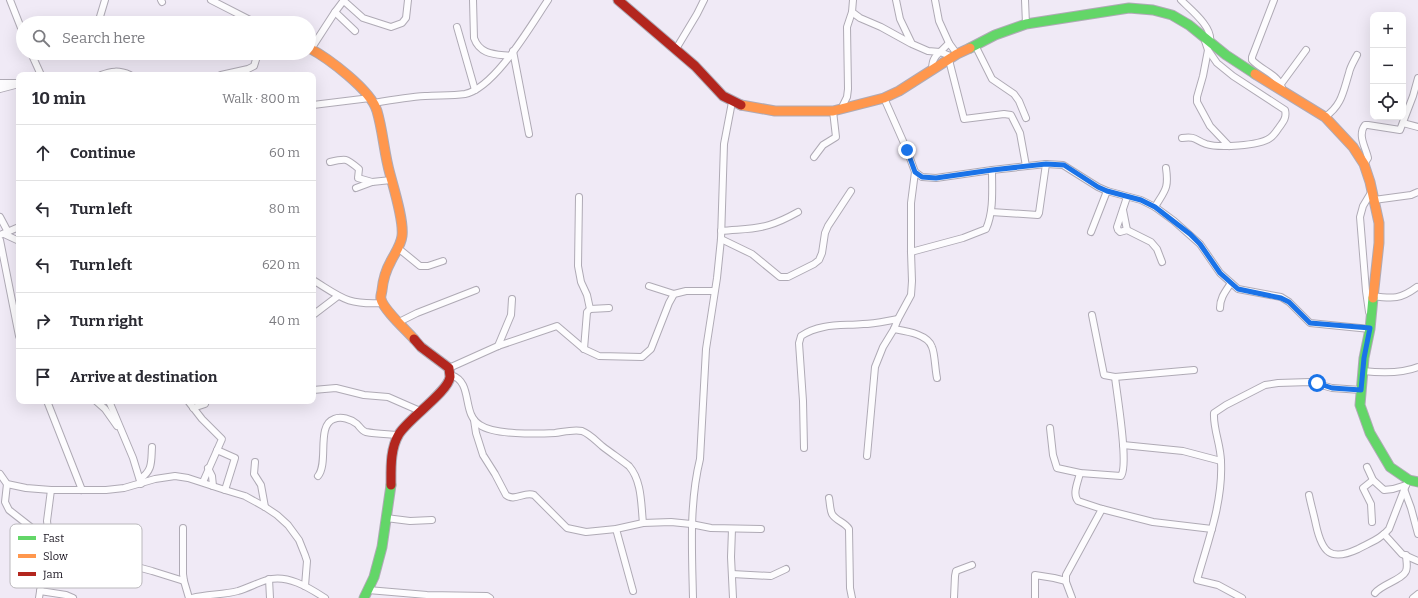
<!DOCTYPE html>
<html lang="en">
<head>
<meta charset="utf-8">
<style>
	:root { --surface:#fff; --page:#f7f7f7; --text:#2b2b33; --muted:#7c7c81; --line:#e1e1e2 }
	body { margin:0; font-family:Bitter,serif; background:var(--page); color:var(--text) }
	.controls { position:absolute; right:12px; top:12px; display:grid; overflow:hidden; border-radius:8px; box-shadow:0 4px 16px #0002 }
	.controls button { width:36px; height:36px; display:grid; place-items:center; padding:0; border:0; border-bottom:1px solid var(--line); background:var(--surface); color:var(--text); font:20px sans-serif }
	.stop { position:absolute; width:12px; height:12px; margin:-9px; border:3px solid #1a73e8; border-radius:50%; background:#fff }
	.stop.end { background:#1a73e8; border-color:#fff; box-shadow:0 1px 4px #0008 }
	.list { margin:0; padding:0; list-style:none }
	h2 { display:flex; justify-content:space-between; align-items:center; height:52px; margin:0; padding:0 16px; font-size:17px }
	h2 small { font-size:13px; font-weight:400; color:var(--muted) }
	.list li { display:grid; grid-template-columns:26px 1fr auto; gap:12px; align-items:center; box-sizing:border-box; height:56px; padding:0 16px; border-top:1px solid var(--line) }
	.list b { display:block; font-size:15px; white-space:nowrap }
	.list em { font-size:13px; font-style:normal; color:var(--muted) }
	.icon { flex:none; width:22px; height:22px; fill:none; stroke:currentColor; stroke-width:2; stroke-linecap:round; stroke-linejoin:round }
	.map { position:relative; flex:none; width:1418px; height:598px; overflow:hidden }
	.search { position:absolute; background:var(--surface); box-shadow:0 4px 16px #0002; left:16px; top:16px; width:300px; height:44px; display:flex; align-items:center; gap:10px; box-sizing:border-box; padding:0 14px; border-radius:22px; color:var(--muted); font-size:15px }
	.panel { position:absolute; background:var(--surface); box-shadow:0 4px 16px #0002; left:16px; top:72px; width:300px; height:332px; border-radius:8px }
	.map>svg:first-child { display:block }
</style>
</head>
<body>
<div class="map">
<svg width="1418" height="598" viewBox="0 0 1418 598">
	<rect width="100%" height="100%" fill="#f0eaf6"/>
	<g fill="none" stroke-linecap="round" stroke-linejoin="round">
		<defs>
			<g id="street">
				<polyline points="10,0 23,33"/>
				<polyline points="161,0 162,2"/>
				<polyline points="211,0 256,23"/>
				<path d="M473 0 474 38C480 55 495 54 510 56"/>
				<polyline points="853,0 852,12 860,18 881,27 910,43"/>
				<polyline points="896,0 900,19 912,44 928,51 940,52 949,43 957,54"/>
				<polyline points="935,0 939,21 949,43"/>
				<polyline points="1025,0 1026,24"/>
				<path d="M1181 0C1191 10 1213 27 1210 42"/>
				<path d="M1274 0 1252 57V60C1262 71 1281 75 1283 92"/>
				<polyline points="344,1 363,18 391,27 402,23 406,18 408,0"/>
				<polyline points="335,12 355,31"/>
				<polyline points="99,20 105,0"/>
				<polyline points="457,27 475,90"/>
				<polyline points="975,45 992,79 1014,94 1019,101 1026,118"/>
				<polyline points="311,49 335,12 344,0"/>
				<polyline points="676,49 697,14 704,0"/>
				<polyline points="1208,50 1203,76 1197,97 1197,102 1210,126 1229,146"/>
				<polyline points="513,51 529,134"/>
				<polyline points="31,53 41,75"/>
				<polyline points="949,60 964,119 1004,114 1011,115 1020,133 1026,166"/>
				<path d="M932 71C932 62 933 58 940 52L953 57"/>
				<path d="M101 75C111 71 119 70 130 75"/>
				<polyline points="221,75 248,69 254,66 258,53"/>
				<polyline points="0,83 16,83"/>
				<polyline points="1281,84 1306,50"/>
				<polyline points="0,89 19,84"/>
				<polyline points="884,98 907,150 915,172 922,177 936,178 992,170 1046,164 1063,165 1098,187 1107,191 1141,200 1155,207 1174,221 1200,244 1220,273 1238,289 1281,297 1289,302 1310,323 1370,329"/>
				<path d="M374 103C391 100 408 97 425 96 438 95 451 96 465 94 495 88 531 25 548 0"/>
				<polyline points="313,105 370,98"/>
				<polyline points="841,109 847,97 848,89 847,27 852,12"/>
				<path d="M1325 117C1342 105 1343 92 1349 73 1350 67 1354 61 1357 55"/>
				<polyline points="1403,123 1418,127"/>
				<path d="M1182 138C1196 136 1195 140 1206 144 1218 148 1259 146 1270 138 1273 136 1276 132 1278 129 1283 122 1287 118 1285 110L1233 76 1217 63 1208 50 1204 38"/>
				<polyline points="814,157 823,145 836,137 833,111"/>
				<path d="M330 162C346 158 346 158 359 169L358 178 372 182"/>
				<path d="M1364 164 1368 158C1366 148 1357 135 1365 125H1368L1400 130 1413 96 1418 78"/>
				<polyline points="356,188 372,182 391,180"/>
				<polyline points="579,197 578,266 581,282 587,295 590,309"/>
				<polyline points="1127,197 1117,227 1118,230 1120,232 1127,230 1151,242 1157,249 1162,262"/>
				<polyline points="1374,200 1411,195 1418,192"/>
				<path d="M1155 207C1165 190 1169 189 1166 168"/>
				<polyline points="1123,210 1127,230"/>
				<polyline points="991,212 1038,215 1039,213 1046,164"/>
				<polyline points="0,217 8,232"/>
				<path d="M721 231C737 229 754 230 769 225 779 222 789 217 798 212"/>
				<polyline points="1091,232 1107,191"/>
				<polyline points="4,234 19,241"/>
				<polyline points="0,235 19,227"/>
				<polyline points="721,239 752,254 780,277 788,277 814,264 819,260 822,253 825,233 828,226 851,191"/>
				<polyline points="0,240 19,336"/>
				<polyline points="398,248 420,266 428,266 443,261"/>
				<path d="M911 252 963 238 986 229C994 211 992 189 992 170"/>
				<path d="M313 280C342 298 347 305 383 303"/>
				<polyline points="649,286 674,294"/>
				<path d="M1373 296C1393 299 1401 299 1417 287"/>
				<path d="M1220 308C1220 298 1225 292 1231 283"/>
				<polyline points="1369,312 1366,291 1360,217 1363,206 1372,191"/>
				<polyline points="313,315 338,296"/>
				<polyline points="1092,315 1104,375 1115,377 1194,370"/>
				<polyline points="399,322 417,313 476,290"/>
				<path d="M894 329C905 331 928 334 932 347 935 354 935 369 937 378"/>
				<polyline points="498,346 511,315 512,299"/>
				<polyline points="584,349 587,312 590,309 609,308"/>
				<polyline points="449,368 498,346 557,326 584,349 599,356 642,357 651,349 669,303 674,294 686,291 714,291"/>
				<path d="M1363 371C1381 373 1401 374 1418 367"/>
				<path d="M451 375C474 382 461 414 480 425 494 435 537 434 555 433 563 432 574 429 582 431 590 434 596 441 602 446 611 453 620 459 629 466 642 481 641 504 643 523"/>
				<polyline points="313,390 336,388 364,395 388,397 420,411"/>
				<polyline points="47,401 82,490"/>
				<polyline points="96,401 105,409 117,426"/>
				<polyline points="109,401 133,458 141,484"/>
				<polyline points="188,401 202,419 222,439 203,482"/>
				<polyline points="193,408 205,404 206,401"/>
				<path d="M474 420 476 433 483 455 495 474 506 495C514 502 525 491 534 495L567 528 586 532 616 529 643 523 671 522 691 524 711 528 761 529"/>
				<path d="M1050 428 1053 455 1057 468 1080 473 1121 476C1129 465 1117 395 1115 377"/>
				<polyline points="1123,445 1183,451 1221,461"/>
				<path d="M804 448 803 401 799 343 801 336C820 323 842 326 863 324 874 324 886 321 898 319"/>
				<polyline points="217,450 235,458 225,490"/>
				<polyline points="867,456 875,367 883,347 894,329 898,319 911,295 912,281 911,252 911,203 915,172"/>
				<polyline points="255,462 254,474 261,485 265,507"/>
				<polyline points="1367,467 1373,480 1384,490 1393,489 1406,485"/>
				<polyline points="208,468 212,476 213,486"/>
				<path d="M1080 473C1078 482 1072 494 1078 501L1102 509 1153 522 1212 529"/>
				<polyline points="0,474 7,484 26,488 51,490 106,490 124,488 155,479 175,476 188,478 225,490 245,496 265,507 277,515 288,525 299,540 305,555 307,561 305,586"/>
				<path d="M318 476C329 463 316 425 334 419 341 416 351 419 357 424 360 427 362 431 366 432 376 434 387 434 398 435"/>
				<path d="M140 479C153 470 151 462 152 447"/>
				<polyline points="7,484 5,502 9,510 32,528 39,531 50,532"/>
				<polyline points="1404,489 1411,508 1418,534"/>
				<polyline points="51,490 47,521 48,529 50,532 65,543 86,553 152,571 184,581"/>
				<path d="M1309 495C1311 505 1314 515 1316 525 1322 552 1330 562 1358 549 1369 543 1381 539 1389 529L1406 485 1409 480"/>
				<path d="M829 498C830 503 830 510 832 514 836 521 845 522 849 529L850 588 852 598"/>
				<polyline points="386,518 410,521 432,520"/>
				<polyline points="1372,522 1371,504 1363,488 1373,480"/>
				<polyline points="183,528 183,574 184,581 189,598"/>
				<polyline points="616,529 633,591"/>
				<polyline points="732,529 731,557 733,598"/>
				<polyline points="1384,534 1402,554 1418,561"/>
				<polyline points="732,574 771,576 786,569"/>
				<polyline points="269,579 270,598"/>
				<polyline points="368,590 427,595 487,596 490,598"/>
				<polyline points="40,591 66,595 73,598"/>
				<path d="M1375 593C1382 584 1402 580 1406 571 1408 566 1406 560 1406 555"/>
				<polyline points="39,598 43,573"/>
				<path d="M192 598C207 594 223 595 238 591 248 588 257 583 267 580 287 574 308 587 325 598"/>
				<path d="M693 598C692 551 689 504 700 459L706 349 717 278 721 239 724 144 732 102"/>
				<polyline points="954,598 955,576 956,571 972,565"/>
				<polyline points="1035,598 1035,575 1054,578 1066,581"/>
				<polyline points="1072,598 1066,582 1066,575 1102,509"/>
				<path d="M1242 598 1218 585 1197 580C1208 541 1223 502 1221 462 1221 445 1213 429 1214 413L1226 405 1265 385 1278 383 1310 382 1332 388 1361 390"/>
				<polyline points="1413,598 1418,594"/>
			</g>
			<g id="fast">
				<polyline points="970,48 995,35 1026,24 1129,8 1153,10 1172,15 1189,25 1226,55 1255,74"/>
				<polyline points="1373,298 1370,329 1364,358 1360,405 1370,433 1390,467 1409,480 1418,482"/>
				<polyline points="364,598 374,577 382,547 391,485"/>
			</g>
			<g id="slow">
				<path d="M309 48C328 58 371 90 377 111 383 131 384 153 390 174 394 189 404 221 402 236 401 245 395 253 391 261 386 270 383 280 382 290 382 292 380 297 381 299 383 309 406 330 414 339"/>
				<polyline points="1255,74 1325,117 1353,147 1364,164 1370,182 1379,223 1379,243 1373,298"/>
				<polyline points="741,105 775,111 833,111 884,98 899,91 957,54 970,48"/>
			</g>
			<g id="jam">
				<polyline points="618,0 695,66 723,96 741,105"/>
				<path d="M391 485C391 468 390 449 399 434 409 418 448 392 450 377 450 374 449 371 449 368L421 347 414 339"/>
			</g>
		</defs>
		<use href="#street" stroke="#afaab5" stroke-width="8"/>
		<use href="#fast" stroke="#afaab5" stroke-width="11"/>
		<use href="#slow" stroke="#afaab5" stroke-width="11"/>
		<use href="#jam" stroke="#afaab5" stroke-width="11"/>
		<use href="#street" stroke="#fdfcfe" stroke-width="6"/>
		<use href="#fast" stroke="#63d668" stroke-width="9"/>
		<use href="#slow" stroke="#ff974d" stroke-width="9"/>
		<use href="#jam" stroke="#b3261e" stroke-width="9"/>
	</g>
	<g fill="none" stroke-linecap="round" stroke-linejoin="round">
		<polyline stroke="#1a73e8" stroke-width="5" points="907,150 915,172 922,177 936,178 992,170 1046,164 1064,165 1098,187 1107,191 1141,200 1155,207 1190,234 1200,244 1220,273 1238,289 1281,298 1289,302 1310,323 1370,328 1364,358 1361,390 1332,388 1317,383"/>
	</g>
	<rect x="10" y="524" width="132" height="64" rx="6" fill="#fff" stroke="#bab8bc" stroke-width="1"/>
	<rect x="18" y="536" width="18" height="4" fill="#63d668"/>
	<rect x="18" y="554" width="18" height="4" fill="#ff974d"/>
	<rect x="18" y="572" width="18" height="4" fill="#b3261e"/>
	<g font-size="11" fill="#19141f">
		<text x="43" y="542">Fast</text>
		<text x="43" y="560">Slow</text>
		<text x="43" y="578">Jam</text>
	</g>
</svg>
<div class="controls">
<button>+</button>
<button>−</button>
<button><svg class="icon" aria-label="locate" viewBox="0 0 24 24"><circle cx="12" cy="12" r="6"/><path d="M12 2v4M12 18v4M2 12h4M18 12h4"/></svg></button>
</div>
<div class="stop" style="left:1317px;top:383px"></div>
<div class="stop end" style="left:907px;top:150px"></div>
<div class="search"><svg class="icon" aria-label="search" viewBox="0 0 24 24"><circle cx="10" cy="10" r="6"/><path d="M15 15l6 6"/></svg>Search here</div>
<section class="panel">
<h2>10 min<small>Walk · 800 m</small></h2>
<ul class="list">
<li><svg class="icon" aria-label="ahead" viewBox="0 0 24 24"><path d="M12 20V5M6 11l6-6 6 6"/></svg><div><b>Continue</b></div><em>60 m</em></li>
<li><svg class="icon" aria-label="left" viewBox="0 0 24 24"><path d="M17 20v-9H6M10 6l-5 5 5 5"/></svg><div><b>Turn left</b></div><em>80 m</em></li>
<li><svg class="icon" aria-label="left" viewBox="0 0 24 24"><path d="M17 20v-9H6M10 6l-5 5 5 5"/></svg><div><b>Turn left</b></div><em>620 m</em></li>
<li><svg class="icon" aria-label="right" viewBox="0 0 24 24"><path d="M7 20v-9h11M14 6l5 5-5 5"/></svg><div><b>Turn right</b></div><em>40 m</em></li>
<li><svg class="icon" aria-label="arrive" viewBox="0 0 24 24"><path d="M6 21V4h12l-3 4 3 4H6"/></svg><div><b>Arrive at destination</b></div></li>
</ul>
</section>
</div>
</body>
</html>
